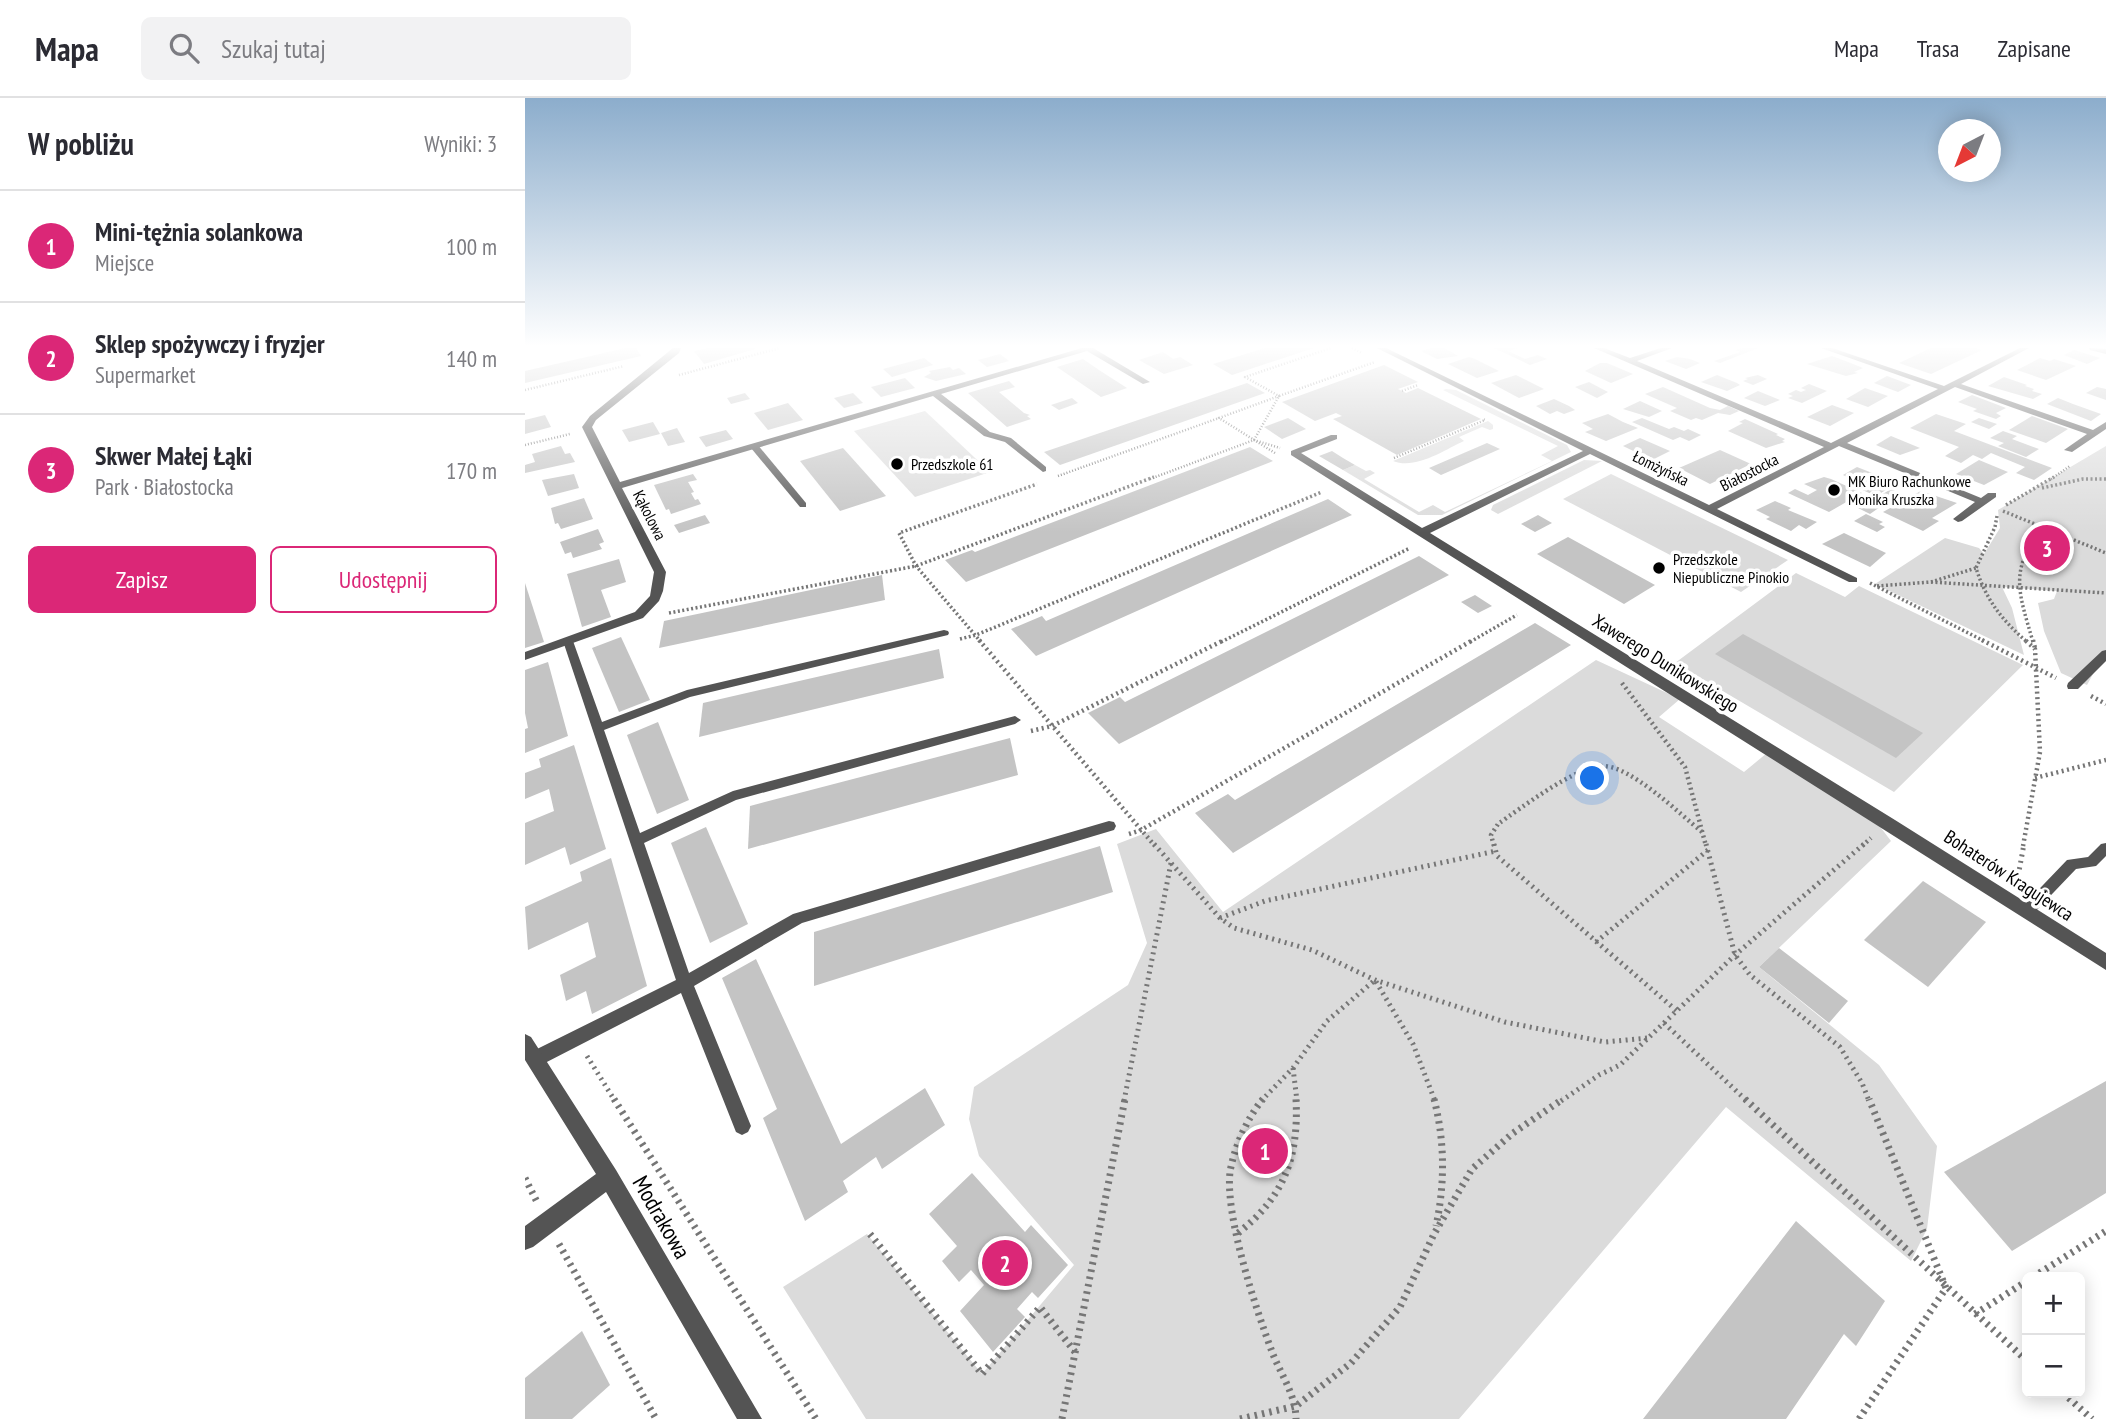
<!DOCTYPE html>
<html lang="pl">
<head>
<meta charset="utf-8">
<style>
	:root { --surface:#fff; --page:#f2f2f3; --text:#2b2b33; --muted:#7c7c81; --line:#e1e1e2; --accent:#db2777 }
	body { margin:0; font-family:"PT Sans Narrow",sans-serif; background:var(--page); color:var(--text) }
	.controls { position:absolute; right:21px; bottom:21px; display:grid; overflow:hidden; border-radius:10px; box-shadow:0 4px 18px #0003 }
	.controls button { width:63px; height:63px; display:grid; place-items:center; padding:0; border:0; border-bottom:2px solid var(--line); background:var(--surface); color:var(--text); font:35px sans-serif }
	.compass { position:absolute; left:1413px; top:21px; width:63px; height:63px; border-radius:50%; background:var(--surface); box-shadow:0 4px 18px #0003; rotate:222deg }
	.you { position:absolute; left:1068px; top:681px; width:24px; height:24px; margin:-18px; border:5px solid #fff; border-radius:50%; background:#1a73e8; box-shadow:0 0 0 10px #1a73e833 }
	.badge { display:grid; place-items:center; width:46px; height:46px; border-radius:50%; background:var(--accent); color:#fff; font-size:23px; font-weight:700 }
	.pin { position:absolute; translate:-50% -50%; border:4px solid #fff; box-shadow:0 2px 7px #0006 }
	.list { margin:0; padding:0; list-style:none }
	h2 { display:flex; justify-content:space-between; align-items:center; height:91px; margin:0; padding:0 28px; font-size:30px }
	h2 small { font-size:23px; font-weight:400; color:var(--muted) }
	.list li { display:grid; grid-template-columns:46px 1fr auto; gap:21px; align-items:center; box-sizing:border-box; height:112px; padding:0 28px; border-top:2px solid var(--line) }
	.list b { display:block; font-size:26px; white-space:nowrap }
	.list p { margin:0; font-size:23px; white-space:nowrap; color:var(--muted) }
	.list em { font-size:23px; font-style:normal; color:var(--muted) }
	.actions { display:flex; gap:14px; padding:21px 28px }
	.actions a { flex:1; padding:16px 0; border:2px solid var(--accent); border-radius:10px; text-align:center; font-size:24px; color:var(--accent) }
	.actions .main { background:var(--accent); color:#fff }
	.icon { flex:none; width:38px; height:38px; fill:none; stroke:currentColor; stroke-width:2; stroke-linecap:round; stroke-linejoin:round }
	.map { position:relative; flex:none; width:1581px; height:1321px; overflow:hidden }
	header { display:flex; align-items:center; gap:42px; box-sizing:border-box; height:98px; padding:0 35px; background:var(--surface); border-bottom:2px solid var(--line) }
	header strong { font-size:33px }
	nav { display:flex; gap:38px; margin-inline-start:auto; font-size:24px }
	.search { width:490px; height:63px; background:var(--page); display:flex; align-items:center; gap:18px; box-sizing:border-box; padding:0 24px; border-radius:10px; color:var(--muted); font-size:26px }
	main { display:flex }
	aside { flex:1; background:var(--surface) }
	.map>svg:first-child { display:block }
</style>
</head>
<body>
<header>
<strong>Mapa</strong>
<div class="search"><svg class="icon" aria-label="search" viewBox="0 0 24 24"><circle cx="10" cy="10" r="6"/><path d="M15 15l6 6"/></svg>Szukaj tutaj</div>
<nav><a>Mapa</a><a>Trasa</a><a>Zapisane</a></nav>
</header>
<main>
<aside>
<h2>W pobliżu<small>Wyniki: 3</small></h2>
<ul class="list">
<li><span class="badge">1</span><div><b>Mini-tężnia solankowa</b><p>Miejsce</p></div><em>100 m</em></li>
<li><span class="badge">2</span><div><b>Sklep spożywczy i fryzjer</b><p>Supermarket</p></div><em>140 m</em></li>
<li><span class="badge">3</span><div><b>Skwer Małej Łąki</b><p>Park · Białostocka</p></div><em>170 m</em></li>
</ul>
<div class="actions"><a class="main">Zapisz</a><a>Udostępnij</a></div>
</aside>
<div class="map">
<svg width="1581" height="1321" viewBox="0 0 1581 1321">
	<rect width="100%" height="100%" fill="#fff"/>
	<g fill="#dbdbdb">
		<polygon points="921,291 931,292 1042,347 1046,354 917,417 893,417 818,372 830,367 841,373 845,372 850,375 839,381 894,414 908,407 920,414 1027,363 1016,357 1033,348 918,292"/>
		<polygon points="400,313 465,374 390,399 329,333"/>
		<path d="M963 323 968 327V331L965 332 957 329 934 339 939 343C919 352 891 372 868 363Z"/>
		<polygon points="1581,348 1581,552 1562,587 1536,575 1519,533 1513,505 1529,501 1532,493 1477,489 1487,510 1499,557 1350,486 1420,440 1454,450 1459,456 1475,430 1473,412"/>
		<polygon points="1059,362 1077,363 973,416 966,412 968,407"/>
		<polygon points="1086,376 1263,462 1216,494 1038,401"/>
		<polygon points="1271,475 1320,499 1334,488 1498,567 1369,694 1150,565"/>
		<polygon points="1071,562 1155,601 1134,619 1219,674 1242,655 1353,726 1366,743 1234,869 1354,967 1412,1048 1402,1131 1386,1163 1201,1009 934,1321 341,1321 258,1189 342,1136 457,1276 549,1167 454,1058 444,1021 449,989 603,887 622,845 592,746 631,731 698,814"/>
	</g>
	<g fill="#c4c4c4">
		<polygon points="101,250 111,250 116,258 0,285 0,273"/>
		<polygon points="184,250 230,250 230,251 179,266 169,253"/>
		<polygon points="740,250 789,250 707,277 688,266"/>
		<polygon points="907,250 919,250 933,258 912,261 896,253"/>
		<polygon points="969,250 992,250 983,253 1000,261 1013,257 1022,261 1005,267"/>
		<polygon points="1218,250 1233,250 1195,265 1189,263 1215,254 1211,252"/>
		<polygon points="1406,250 1450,250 1457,252 1406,276 1374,265"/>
		<polygon points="1549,252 1575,260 1562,266 1539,257"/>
		<polygon points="638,254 648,261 655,259 668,267 639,276 614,262"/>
		<polygon points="475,256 484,263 462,269 453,262"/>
		<polygon points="1307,258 1323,264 1338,270 1329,274 1333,275 1321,278 1282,266"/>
		<polygon points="944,259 950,261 974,273 952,280 923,266"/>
		<polygon points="1152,259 1165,261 1175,265 1161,271 1140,263"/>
		<polygon points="399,260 408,267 367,279 358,271"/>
		<polygon points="1515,260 1525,263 1529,261 1551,268 1521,282 1492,272"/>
		<polygon points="558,261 574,272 602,290 576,299 532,269"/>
		<polygon points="1075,265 1082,265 1108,276 1086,285 1060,273"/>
		<polygon points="859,267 893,284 873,291 881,295 893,290 956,321 872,357 808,321 817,318 811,315 790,323 757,304"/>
		<polygon points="425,269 428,272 434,270 441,276 411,283 399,279 406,275 404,273"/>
		<polygon points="991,277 1019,291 994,300 966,285"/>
		<polygon points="1192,277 1212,285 1215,287 1202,293 1176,284"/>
		<polygon points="1233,277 1242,281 1228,287 1218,283 1223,281 1220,280"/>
		<polygon points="1362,278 1386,287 1373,294 1349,285"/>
		<polygon points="1479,279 1502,287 1500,288 1509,291 1507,293 1517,296 1508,301 1463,288"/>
		<polygon points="380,280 390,290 356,299 346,289"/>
		<polygon points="484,283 490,289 474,294 499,315 505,317 502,318 506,321 482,329 443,295"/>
		<polygon points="1064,284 1083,294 1072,300 1050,289"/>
		<polygon points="722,285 740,295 535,367 519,354"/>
		<polygon points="1284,286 1302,293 1277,305 1263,300 1268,298 1263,296 1271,292 1276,294 1281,292 1276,290"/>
		<polygon points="1138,289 1185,310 1195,312 1203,308 1214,313 1205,317 1193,315 1177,322 1171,320 1166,322 1145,313 1152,310 1120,296"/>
		<polygon points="1572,289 1581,291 1581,302 1561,295"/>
		<polygon points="1340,290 1363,298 1343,309 1321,301"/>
		<polygon points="1233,293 1255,302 1240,308 1219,300"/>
		<polygon points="220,295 225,301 206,306 202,300"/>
		<polygon points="328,295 338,305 319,310 309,300"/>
		<polygon points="1447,297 1468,305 1481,310 1471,315 1476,318 1471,321 1448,313 1452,311 1433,304"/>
		<polygon points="547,300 553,305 534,312 526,307"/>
		<polygon points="1533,300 1548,306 1576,316 1566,323 1522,306"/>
		<polygon points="1029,301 1044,308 1050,312 1039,316 1032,313 1025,316 1011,308"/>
		<polygon points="1115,303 1137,313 1124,319 1098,311"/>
		<polygon points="263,305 278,322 243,332 229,315"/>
		<polygon points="1307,307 1329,315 1305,328 1282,319"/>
		<polygon points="1083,316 1098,324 1113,330 1081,343 1060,334 1068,331 1057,325"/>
		<polygon points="1411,316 1441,326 1429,333 1527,370 1509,382 1491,375 1500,369 1466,355 1457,361 1448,357 1436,365 1420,358 1434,349 1385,330"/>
		<polygon points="20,317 26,329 0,336 0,322"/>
		<polygon points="1507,318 1543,331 1521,345 1484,332"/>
		<polygon points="763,320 781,331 757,341 739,329"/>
		<polygon points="1117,320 1144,331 1149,329 1159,333 1163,331 1176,337 1164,343 1155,339 1148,342 1107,324"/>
		<polygon points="1454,320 1472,326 1464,331 1446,324"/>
		<polygon points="1220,321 1253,336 1251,337 1260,341 1257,343 1260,344 1241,350 1203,333 1218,325 1214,324"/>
		<polygon points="128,324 135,336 104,344 97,332"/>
		<polygon points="152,330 160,344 143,348 136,335"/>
		<polygon points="201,332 208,341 181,349 174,339"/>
		<polygon points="1478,333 1492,338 1487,341 1514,351 1501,359 1473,348 1479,345 1465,340"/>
		<polygon points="1366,338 1395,350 1375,357 1351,347"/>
		<polygon points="1115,340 1145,353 1127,362 1098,348"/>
		<polygon points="962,345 975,351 916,377 904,370"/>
		<polygon points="36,348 40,356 45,355 50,364 0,375 0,367 10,364 7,356"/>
		<polygon points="725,349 748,363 441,484 420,462 447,452 450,454"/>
		<polygon points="318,350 361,398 315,413 275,363"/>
		<polygon points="1195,352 1226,366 1185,386 1154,370"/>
		<polygon points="807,353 818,360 830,367 818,372 794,358"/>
		<polygon points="1454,362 1483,374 1459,387 1431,376"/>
		<polygon points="1332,369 1360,380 1352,385 1364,390 1351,398 1333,390 1339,387 1318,377"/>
		<polygon points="49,376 54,390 23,398 17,382"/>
		<polygon points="168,376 172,382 163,384 169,394 166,395 170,402 173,401 176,406 146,416 144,411 141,412 129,387"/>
		<polygon points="1299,379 1306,381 1337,395 1304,414 1263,395 1270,391 1283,397 1292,392 1279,386"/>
		<polygon points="1366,391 1383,399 1370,406 1353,399"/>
		<polygon points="1396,393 1432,405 1407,420 1414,423 1398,433 1358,414 1374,405 1388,411 1393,409 1379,402"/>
		<polygon points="59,400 68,421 36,431 33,425 30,426 26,410"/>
		<polygon points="803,401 827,417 511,558 486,531 517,518 521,523"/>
		<polygon points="1250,403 1266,410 1263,412 1292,424 1281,431 1274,427 1266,433 1241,421 1245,419 1231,412"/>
		<polygon points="1343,404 1355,409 1345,416 1333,410"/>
		<polygon points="1341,416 1358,424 1354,426 1360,429 1352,434 1329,423"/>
		<polygon points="180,417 185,425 154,435 149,427"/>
		<polygon points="1013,417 1027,425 1010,434 996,426"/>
		<polygon points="73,431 79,444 74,446 77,451 48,460 46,454 40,456 35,444"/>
		<polygon points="1319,435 1361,455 1345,469 1297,446"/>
		<polygon points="1043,439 1130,487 1099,506 1012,456"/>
		<polygon points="894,458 924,477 594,646 563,615 595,599 600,604"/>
		<polygon points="94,461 101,484 76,492 86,519 57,529 42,476"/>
		<polygon points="357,477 360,502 134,550 139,523"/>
		<polygon points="0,485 19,544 0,550"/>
		<polygon points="950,497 967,508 953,515 936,504"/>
		<polygon points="1010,525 1046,547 708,755 670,715 703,696 710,702"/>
		<polygon points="1218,536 1398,635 1371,660 1190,556"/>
		<polygon points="96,539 125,602 94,614 67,550"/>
		<polygon points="414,551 419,580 174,639 178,605"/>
		<polygon points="23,564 43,638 0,655 0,631 3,630 0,615 0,572"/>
		<polygon points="133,624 164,702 132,716 102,637"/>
		<polygon points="485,640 493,677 223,751 225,708"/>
		<polygon points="49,647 81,751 45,767 40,749 0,767 0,725 29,713 24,691 0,701 0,675 16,669 14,661"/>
		<polygon points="181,729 223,826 185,845 146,745"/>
		<polygon points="575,748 588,794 289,888 289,834"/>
		<polygon points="86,760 122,888 67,916 61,893 41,903 35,877 71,859 63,824 3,852 0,809 57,783 55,774"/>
		<polygon points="1398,783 1461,824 1403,889 1339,842"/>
		<polygon points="1254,850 1323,903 1304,925 1234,869"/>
		<polygon points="231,861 316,1046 400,990 420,1027 357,1071 351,1059 318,1083 323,1094 280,1123 238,1020 252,1011 197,880"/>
		<polygon points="1581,983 1581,1095 1487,1153 1419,1074"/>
		<polygon points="447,1075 500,1134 506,1127 543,1167 513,1200 507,1194 492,1211 500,1219 468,1254 435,1213 459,1187 446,1172 434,1184 417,1163 432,1148 404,1116"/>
		<polygon points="1271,1123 1360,1203 1331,1248 1319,1236 1261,1321 1118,1321"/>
		<polygon points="57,1233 85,1287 47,1321 0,1321 0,1280"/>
	</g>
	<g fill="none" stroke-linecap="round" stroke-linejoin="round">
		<g stroke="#767676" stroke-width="2.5" stroke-dasharray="1 2" stroke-linecap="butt">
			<polyline points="827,250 837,255"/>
			<polyline points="154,277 255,250"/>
			<polyline points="0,292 99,268"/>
			<polyline points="877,293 893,287"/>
			<polyline points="729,342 754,298 850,264"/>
			<polyline points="0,347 45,336"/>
			<polyline points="750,355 694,320 754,298 720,279 806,250"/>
			<polyline points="869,360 960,322 958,321"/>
			<polyline points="533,378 694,320"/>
			<polyline points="625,381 729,342 755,350"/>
			<polyline points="1526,381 1545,368"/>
		</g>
		<g stroke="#767676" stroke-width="3.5" stroke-dasharray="2 2.5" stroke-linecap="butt">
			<polyline points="1517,390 1558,381 1581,381"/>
			<polyline points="1481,407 1529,379"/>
			<polyline points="1478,413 1581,455"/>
			<path d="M1472 418 1470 429 1451 470C1461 502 1477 522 1502 544"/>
			<polyline points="1406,484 1581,495"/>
			<polyline points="1345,485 1461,544"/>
			<polyline points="1352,488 1406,484 1451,470"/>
			<polyline points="144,515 391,468 629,379"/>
			<polyline points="435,541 451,537 797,394"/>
			<polyline points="456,544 391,468 374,435 512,386"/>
			<polyline points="696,544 885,450"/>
			<polyline points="945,544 992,517"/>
			<path d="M1508 544C1494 495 1483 472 1518 429"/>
		</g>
		<g stroke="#767676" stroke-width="4.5" stroke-dasharray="2 3.5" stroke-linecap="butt">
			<polyline points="454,542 630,748"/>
			<polyline points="1457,542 1531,580"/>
			<polyline points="1508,542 1510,550"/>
			<polyline points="1097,585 1160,669 1181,748"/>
			<polyline points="1566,598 1581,606"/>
			<polyline points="506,633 527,628 699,542"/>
			<polyline points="1510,680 1581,662"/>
			<polyline points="604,736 616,732 948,542"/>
			<path d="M969 748 966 737 973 726C996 710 1051 668 1078 668 1106 668 1155 716 1177 734"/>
			<polyline points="1337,748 1346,740"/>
			<polyline points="1498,748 1515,654 1510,551 1500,542"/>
		</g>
		<g stroke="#767676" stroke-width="5" stroke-dasharray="2 4.5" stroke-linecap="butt">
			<polyline points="629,746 695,820 709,830 787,852 850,882 980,924 1080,944 1123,940"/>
			<polyline points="969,746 972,758 1152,913"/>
			<polyline points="1181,746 1210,857 1225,877 1315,949 1337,985 1344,1003"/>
			<polyline points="1492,784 1499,746"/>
			<polyline points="695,820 740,803 971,753"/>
			<polyline points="1071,844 1183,752"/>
			<polyline points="1139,925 1222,1003"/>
			<polyline points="62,958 90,1003"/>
			<polyline points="768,970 772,1003"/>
			<polyline points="599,1003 646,765"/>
			<polyline points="736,1003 768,970 802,923 850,882 888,946 910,1003"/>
			<polyline points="1036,1003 1074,977 1095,967 1210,857 1339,746"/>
		</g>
		<g stroke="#767676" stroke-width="7" stroke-dasharray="2.5 5" stroke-linecap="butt">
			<polyline points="89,1001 291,1321"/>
			<path d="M738 1001C722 1020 709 1050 705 1074 700 1118 730 1208 746 1251 754 1274 771 1296 771 1321"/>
			<path d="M909 1001C920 1043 920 1086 911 1128"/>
			<polyline points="1220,1001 1502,1263"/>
			<polyline points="0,1080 12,1104"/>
			<path d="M713 1135C759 1099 774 1059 771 1001"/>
			<polyline points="345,1136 457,1276 515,1209 550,1254"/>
			<polyline points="34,1146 131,1321"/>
			<polyline points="1508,1179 1581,1133"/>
			<polyline points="1450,1216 1502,1183"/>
			<polyline points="1538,1295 1567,1321"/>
			<polyline points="537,1321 600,1001"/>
			<polyline points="715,1321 771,1308 826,1265 875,1209 909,1136 947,1071 988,1035 1038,1001"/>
			<polyline points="1334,1321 1421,1190 1344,1001"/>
		</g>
		<g fill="#545454" fill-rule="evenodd">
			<polygon points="226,346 232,346 281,405 281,409 275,409 226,350"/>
			<polygon points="419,532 423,533 424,535 423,537 165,599 79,632 115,735 208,693 490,618 496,622 490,626 211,702 119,745 164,875 268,816 584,723 589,724 591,728 589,732 277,825 169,888 226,1028 223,1034 217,1037 211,1034 156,895 16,967 10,969 4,967 2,961 4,955 151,882 38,543 39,541 47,541 48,543 77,624 162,592"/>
			<polygon points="1581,745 1581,758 1571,768 1551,771 1507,817 1502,819 1497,817 1495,813 1497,809 1542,762 1563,759 1576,746"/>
		</g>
		<g fill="#545454" fill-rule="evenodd">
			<polygon points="148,250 156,250 154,255 71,322 67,329 95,384 557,250 568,250 625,284 618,286 562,253 416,296 465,334 486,340 521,369 521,373 518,374 480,344 459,338 408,298 97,390 141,474 138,493 134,503 118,520 0,562 0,554 110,514 125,498 129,474 57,329 65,318"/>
			<polygon points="852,250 861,250 1184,407 1299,349 1069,250 1079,250 1105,260 1136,250 1147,250 1112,263 1306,345 1413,291 1296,250 1307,250 1419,288 1495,250 1504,250 1436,286 1568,332 1581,324 1581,331 1547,354 1539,352 1562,336 1430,289 1322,345 1456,400 1463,395 1471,395 1471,399 1437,423 1433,424 1428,421 1450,404 1314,348 1192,411 1332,480 1332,484 1324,484 1065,356 905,435 1370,722 1581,855 1581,872 766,357 766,353 806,337 812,337 812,341 776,355 897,430 1058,353"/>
			<polygon points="1564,250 1581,251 1581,256 1565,252"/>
			<polygon points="1581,552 1581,563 1553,591 1543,591 1542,588 1543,585 1577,553"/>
			<polygon points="0,936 6,939 91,1072 237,1321 212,1321 81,1094 8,1149 0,1152 0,1128 71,1076 0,962"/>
		</g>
	</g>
	<linearGradient id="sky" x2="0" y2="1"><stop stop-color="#8cadcc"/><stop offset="0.57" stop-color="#fff"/><stop offset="1" stop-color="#fff" stop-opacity="0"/></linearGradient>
	<rect width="1581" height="435" fill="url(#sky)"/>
	<g fill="#000" stroke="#fff" stroke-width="2.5">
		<circle cx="372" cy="366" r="7"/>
		<circle cx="1309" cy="392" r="7"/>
		<circle cx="1134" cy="470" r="7"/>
	</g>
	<g text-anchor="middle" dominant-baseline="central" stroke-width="7" stroke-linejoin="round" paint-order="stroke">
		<g font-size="16" fill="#000" stroke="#fff" text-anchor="start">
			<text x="386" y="366">Przedszkole 61</text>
			<text x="1323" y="383">MK Biuro Rachunkowe<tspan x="1323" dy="18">Monika Kruszka</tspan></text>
			<text x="1148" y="461">Przedszkole<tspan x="1148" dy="18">Niepubliczne Pinokio</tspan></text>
		</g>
		<g font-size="16" fill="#000" stroke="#fff">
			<text transform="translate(1136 370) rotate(26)">Łomżyńska</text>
			<text transform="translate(1224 374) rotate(-27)">Białostocka</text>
			<text transform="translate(125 417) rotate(63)">Kąkolowa</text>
		</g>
		<g font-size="19" fill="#000" stroke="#fff">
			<text transform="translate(1141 565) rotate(32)">Xawerego Dunikowskiego</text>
			<text transform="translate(1484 777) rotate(33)">Bohaterów Kragujewca</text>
		</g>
		<g font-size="23" fill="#000" stroke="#fff">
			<text transform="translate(137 1119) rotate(60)">Modrakowa</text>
		</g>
	</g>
</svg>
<div class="controls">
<button>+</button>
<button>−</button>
</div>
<svg class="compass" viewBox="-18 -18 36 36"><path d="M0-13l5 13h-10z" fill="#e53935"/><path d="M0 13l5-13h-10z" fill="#7c7c81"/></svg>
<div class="you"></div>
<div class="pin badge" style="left:740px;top:1053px">1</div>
<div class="pin badge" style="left:480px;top:1165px">2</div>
<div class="pin badge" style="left:1522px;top:450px">3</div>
</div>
</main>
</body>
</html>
